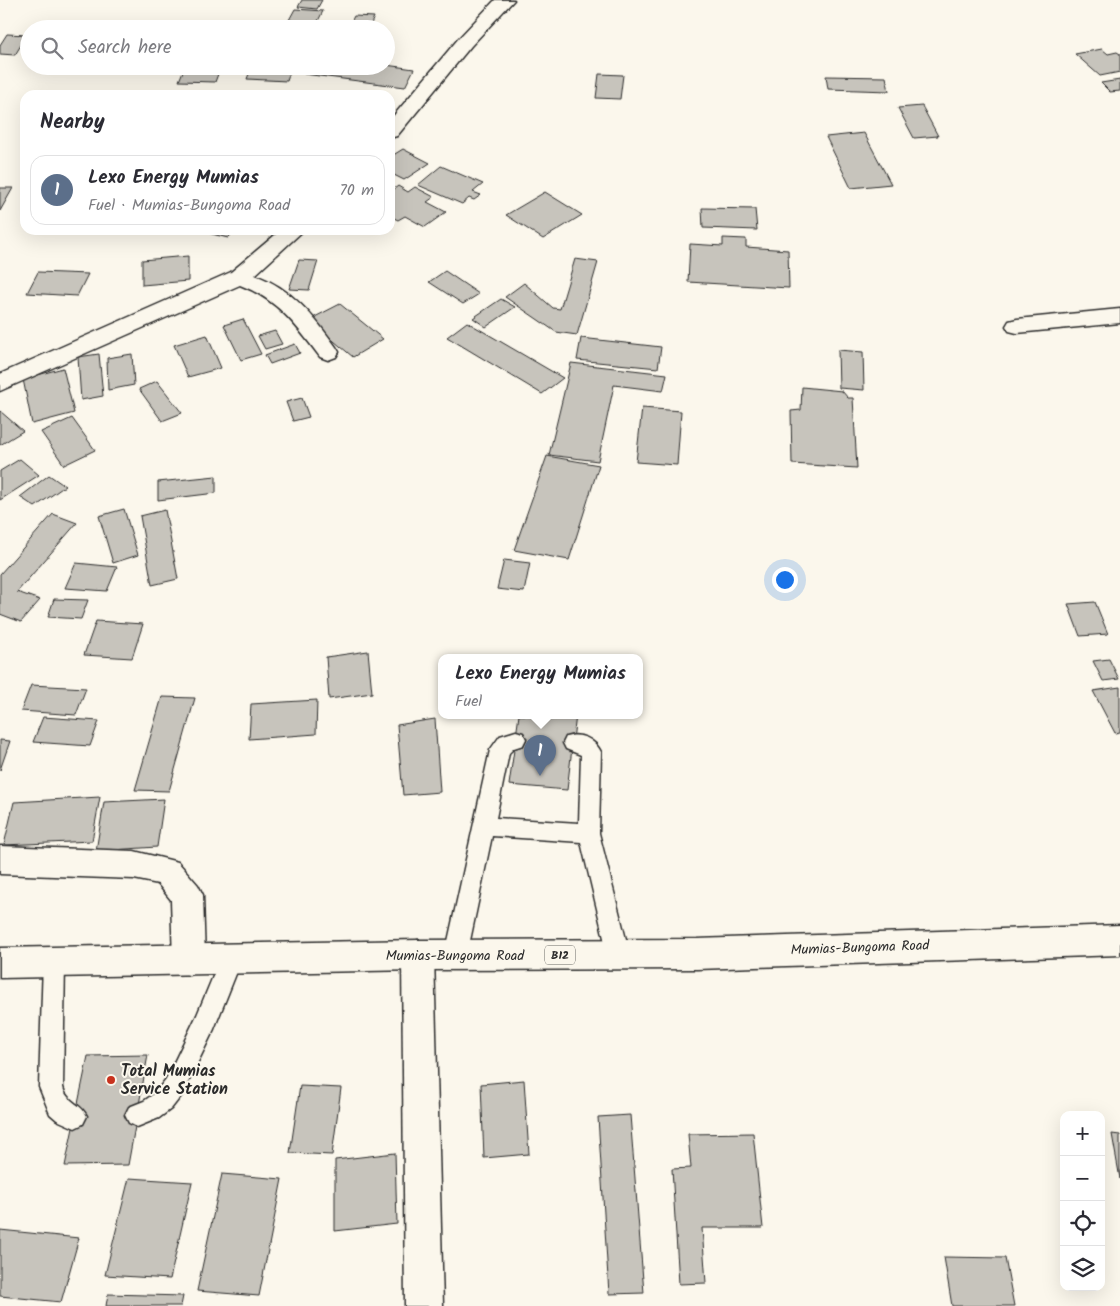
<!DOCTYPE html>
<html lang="en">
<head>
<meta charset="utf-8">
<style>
	:root { --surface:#fff; --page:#f7f7f7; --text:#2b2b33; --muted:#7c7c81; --line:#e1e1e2; --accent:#ea580c }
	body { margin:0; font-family:Kalam,sans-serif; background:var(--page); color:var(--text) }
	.controls { position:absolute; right:15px; bottom:15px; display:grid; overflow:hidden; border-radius:10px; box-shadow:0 5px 20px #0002 }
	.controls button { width:45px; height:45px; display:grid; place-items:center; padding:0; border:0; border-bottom:1px solid var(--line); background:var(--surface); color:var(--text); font:25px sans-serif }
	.you { position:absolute; left:784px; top:579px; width:18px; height:18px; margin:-12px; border:4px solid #fff; border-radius:50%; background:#1a73e8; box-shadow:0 0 0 8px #1a73e833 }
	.badge { display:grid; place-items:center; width:32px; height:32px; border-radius:50%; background:var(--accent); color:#fff; font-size:16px; font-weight:700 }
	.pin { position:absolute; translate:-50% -41px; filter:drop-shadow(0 1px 2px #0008) }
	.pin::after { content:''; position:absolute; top:26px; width:18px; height:15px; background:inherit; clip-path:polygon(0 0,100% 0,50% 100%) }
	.popup { position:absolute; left:438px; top:654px; width:205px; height:65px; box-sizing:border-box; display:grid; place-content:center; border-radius:10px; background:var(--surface); filter:drop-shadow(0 1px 4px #0005); font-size:16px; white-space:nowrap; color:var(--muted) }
	.popup b { font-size:19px; color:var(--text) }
	.popup::after { content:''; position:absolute; left:50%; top:100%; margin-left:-10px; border:10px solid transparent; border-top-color:var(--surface) }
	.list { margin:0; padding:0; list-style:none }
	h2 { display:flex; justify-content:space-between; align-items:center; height:65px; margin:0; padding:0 20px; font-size:21px }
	h2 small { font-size:16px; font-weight:400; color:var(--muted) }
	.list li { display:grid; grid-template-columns:32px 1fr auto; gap:15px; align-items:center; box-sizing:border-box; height:70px; margin:0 10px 10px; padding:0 10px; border:1px solid var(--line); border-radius:15px }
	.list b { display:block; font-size:19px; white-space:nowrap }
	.list p { margin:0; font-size:16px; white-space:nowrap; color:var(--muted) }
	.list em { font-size:16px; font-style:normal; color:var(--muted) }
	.icon { flex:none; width:28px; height:28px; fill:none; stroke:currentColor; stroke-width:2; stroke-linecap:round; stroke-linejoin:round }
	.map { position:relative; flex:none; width:1120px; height:1306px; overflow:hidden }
	.search { position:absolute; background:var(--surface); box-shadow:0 5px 20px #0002; left:20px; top:20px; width:375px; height:55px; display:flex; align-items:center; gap:12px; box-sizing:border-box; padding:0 18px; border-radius:28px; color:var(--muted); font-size:19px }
	.panel { position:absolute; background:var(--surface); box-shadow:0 5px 20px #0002; left:20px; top:90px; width:375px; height:145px; border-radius:15px }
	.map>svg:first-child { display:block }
</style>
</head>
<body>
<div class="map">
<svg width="1120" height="1306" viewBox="0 0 1120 1306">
	<rect width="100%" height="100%" fill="#fbf7ec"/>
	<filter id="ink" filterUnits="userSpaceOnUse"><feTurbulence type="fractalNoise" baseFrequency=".02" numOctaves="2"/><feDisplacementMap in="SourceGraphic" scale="10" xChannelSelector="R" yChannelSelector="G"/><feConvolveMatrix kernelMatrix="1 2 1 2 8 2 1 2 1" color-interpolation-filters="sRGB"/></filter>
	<g filter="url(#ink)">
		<g fill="#c7c4bc" stroke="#2b2b2b">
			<polygon points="302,0 322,0 317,9 298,7"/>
			<polygon points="295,9 323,11 317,23 289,20"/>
			<polygon points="354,16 374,17 370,26 350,24"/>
			<polygon points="7,34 27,35 15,55 0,54 0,45"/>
			<polygon points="1102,49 1108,54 1117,52 1120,54 1120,72 1100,76 1075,54"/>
			<polygon points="386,65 414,69 405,87 304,74 309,66"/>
			<polygon points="185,66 221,66 215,82 179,81"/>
			<polygon points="252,66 292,66 287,81 247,79"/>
			<polygon points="599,74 623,75 620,99 596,98"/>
			<polygon points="826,76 886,77 889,91 828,89"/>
			<polygon points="1120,80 1120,91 1110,92 1101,83"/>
			<polygon points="922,106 938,136 914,138 898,108"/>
			<polygon points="864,133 891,184 851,188 826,137"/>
			<polygon points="403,149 430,163 404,180 390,173 390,157"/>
			<polygon points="441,166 483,184 473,192 481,195 474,200 469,198 462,204 418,185"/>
			<polygon points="398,186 408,192 415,187 434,197 427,202 446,212 425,227 405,216 398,220 390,216 390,192"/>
			<polygon points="0,188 13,188 0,211"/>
			<polygon points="545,192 582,215 543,239 506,215"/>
			<polygon points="702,208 755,209 757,230 703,228"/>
			<polygon points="210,230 236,230 228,238 208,233"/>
			<polygon points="723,238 746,239 746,247 788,250 789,288 688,282 690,244 723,246"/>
			<polygon points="188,256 188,281 142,285 142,260"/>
			<polygon points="575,259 598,262 577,335 556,332 505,297 524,283 553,308 560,309"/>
			<polygon points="299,260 318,261 309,290 289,289"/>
			<polygon points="445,271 479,294 463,304 429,282"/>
			<polygon points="38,272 88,274 77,296 27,293"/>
			<polygon points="501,299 515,307 486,327 473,318"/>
			<polygon points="340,304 383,339 353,357 309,320"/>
			<polygon points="243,319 261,354 241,360 224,325"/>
			<polygon points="467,322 563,378 542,394 447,337"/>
			<polygon points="275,331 282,344 265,349 258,336"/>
			<polygon points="207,335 221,368 188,377 174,345"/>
			<polygon points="581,338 661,347 658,368 577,360"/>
			<polygon points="295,344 300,353 270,364 265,355"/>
			<polygon points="838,350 863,352 864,390 839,388"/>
			<polygon points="99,354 103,396 81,400 78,357"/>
			<polygon points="132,354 134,385 108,390 107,358"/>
			<polygon points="571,363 667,374 663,391 614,385 598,461 549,455"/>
			<polygon points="63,368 74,413 32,424 23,379"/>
			<polygon points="157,381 182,413 162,421 139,389"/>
			<polygon points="802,387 842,391 848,398 853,398 857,468 792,464 791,411 801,410"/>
			<polygon points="302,398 309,417 293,421 286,402"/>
			<polygon points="642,408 681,411 677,465 636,462"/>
			<polygon points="0,411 23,431 0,445"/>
			<polygon points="72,418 95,450 64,465 41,432"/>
			<polygon points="547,456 599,465 569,560 514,550"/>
			<polygon points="20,459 39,475 0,500 0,471"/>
			<polygon points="49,475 65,486 35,507 20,497"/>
			<polygon points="216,476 216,493 158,500 158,482"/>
			<polygon points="124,509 138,555 113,563 99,516"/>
			<polygon points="165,510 178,579 152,585 140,516"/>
			<polygon points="53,514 77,523 17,592 40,600 21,622 0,614 0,574"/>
			<polygon points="504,560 530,563 524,592 497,589"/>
			<polygon points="76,563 117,567 107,591 65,588"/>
			<polygon points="54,599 88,600 81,619 48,617"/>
			<polygon points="1095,602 1108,634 1080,636 1068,604"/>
			<polygon points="96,621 143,624 132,658 84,655"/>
			<polygon points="368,651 372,693 329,699 326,657"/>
			<polygon points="1109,659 1119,679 1103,681 1093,661"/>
			<polygon points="31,685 86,688 76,715 21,711"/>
			<polygon points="1120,687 1120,732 1115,733 1093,691"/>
			<polygon points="162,697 195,698 169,791 135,790"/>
			<polygon points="317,700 316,734 249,739 251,704"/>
			<polygon points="519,715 576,715 567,790 509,785"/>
			<polygon points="43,717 99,721 90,746 33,742"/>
			<polygon points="435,719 440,792 403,795 397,725"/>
			<polygon points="0,740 10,741 0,770"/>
			<polygon points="100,797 92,841 4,845 14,802"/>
			<polygon points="164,799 157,847 96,851 104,802"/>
			<polygon points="148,1055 128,1165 65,1166 88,1056"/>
			<polygon points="524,1080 529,1154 484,1158 481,1084"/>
			<polygon points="300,1086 341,1088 332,1155 290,1153"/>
			<polygon points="630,1115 644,1293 609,1294 598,1117"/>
			<polygon points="753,1133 763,1228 702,1228 706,1283 679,1284 672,1169 691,1168 688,1134"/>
			<polygon points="1112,1134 1120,1135 1120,1179"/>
			<polygon points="395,1153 397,1224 335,1231 335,1160"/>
			<polygon points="222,1174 282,1179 259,1296 197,1291"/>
			<polygon points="129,1178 192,1182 170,1279 105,1275"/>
			<polygon points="0,1230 79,1238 61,1302 0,1296"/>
			<polygon points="944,1257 1005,1258 1014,1306 952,1306"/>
			<polygon points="108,1294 183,1296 181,1306 106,1306"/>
		</g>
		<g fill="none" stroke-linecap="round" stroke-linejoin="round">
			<defs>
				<g id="lane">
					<path d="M516 731 523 733 526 739 523 745 514 748 509 753 496 818 579 823 581 755 566 749 563 743 566 737C580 732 595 739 601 752L599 833 630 955 627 962 619 965 611 962 608 955 581 842 492 836 467 955 464 962 456 965 448 962 445 955 490 750 500 736Z"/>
					<polygon points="231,949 239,952 242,959 214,1029 182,1095 171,1109 159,1118 137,1127 129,1123 125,1115 129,1107 144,1101 155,1093 166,1079 197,1015 223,952"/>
					<path d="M54 952 62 955 65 962 63 1087C66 1102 81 1103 87 1116L83 1124 75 1128 57 1120 50 1114 39 1087 43 962 46 955Z"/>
				</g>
				<g id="street">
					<polygon points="495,0 514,0 471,46 397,136 390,138 390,120 459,38"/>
					<path d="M281 230H304L255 275C292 289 313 315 336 347L339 352 336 357 328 360 320 357C297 326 277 299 240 285L0 391V374L231 272Z"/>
					<polygon points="1120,309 1120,323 1017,333 1009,331 1006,326 1009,321 1017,319"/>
					<polygon points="0,846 134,851 178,862 198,885 203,895 205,960 200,971 189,975 178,971 173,960 171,900 158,884 134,879 0,874"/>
					<polygon points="418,940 429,944 434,955 443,1306 405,1306 402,955 407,944"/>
				</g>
				<polygon id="highway" points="1120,925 1120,955 697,969 418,970 0,978 0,948 418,940 697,939"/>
			</defs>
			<use href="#lane" stroke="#2b2b2b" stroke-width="3"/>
			<use href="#street" stroke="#2b2b2b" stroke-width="3"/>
			<use href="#highway" stroke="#2b2b2b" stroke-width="3"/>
			<use href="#lane" fill="#fbf7ec" fill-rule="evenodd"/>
			<use href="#street" fill="#fbf7ec" fill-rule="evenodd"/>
			<use href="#highway" fill="#fbf7ec" fill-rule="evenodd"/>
		</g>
	</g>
	<circle fill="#c8321e" stroke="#fbf7ec" stroke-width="2" cx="111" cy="1080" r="5"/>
	<g text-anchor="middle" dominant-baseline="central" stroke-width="4" stroke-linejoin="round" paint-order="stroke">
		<rect fill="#fbf7ec" stroke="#696865" stroke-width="1" x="545" y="945.5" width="30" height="19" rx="4"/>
		<g font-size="12" font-weight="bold" fill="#2b2b2b">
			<text x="560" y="955">B12</text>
		</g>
		<g font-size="14" fill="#2b2b2b" stroke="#fbf7ec">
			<text transform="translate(860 948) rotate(-2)">Mumias-Bungoma Road</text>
			<text x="455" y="956">Mumias-Bungoma Road</text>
		</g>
		<g font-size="16" font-weight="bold" fill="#2b2b2b" stroke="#fbf7ec" text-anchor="start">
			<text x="121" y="1071">Total Mumias<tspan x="121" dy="18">Service Station</tspan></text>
		</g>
	</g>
</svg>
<div class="controls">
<button>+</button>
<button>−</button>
<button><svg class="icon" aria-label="locate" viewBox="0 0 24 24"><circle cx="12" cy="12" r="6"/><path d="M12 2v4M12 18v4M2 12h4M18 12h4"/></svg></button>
<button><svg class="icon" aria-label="layers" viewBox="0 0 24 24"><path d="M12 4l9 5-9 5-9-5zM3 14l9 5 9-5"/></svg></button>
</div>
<div class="you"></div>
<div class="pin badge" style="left:540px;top:776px;background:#5c6f8a">1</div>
<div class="popup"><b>Lexo Energy Mumias</b>Fuel</div>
<div class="search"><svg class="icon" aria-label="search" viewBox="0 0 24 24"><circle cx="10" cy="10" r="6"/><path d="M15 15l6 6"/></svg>Search here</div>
<section class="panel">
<h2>Nearby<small></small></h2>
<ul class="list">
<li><span class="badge" style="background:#5c6f8a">1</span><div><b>Lexo Energy Mumias</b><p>Fuel · Mumias-Bungoma Road</p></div><em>70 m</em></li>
</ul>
</section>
</div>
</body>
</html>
